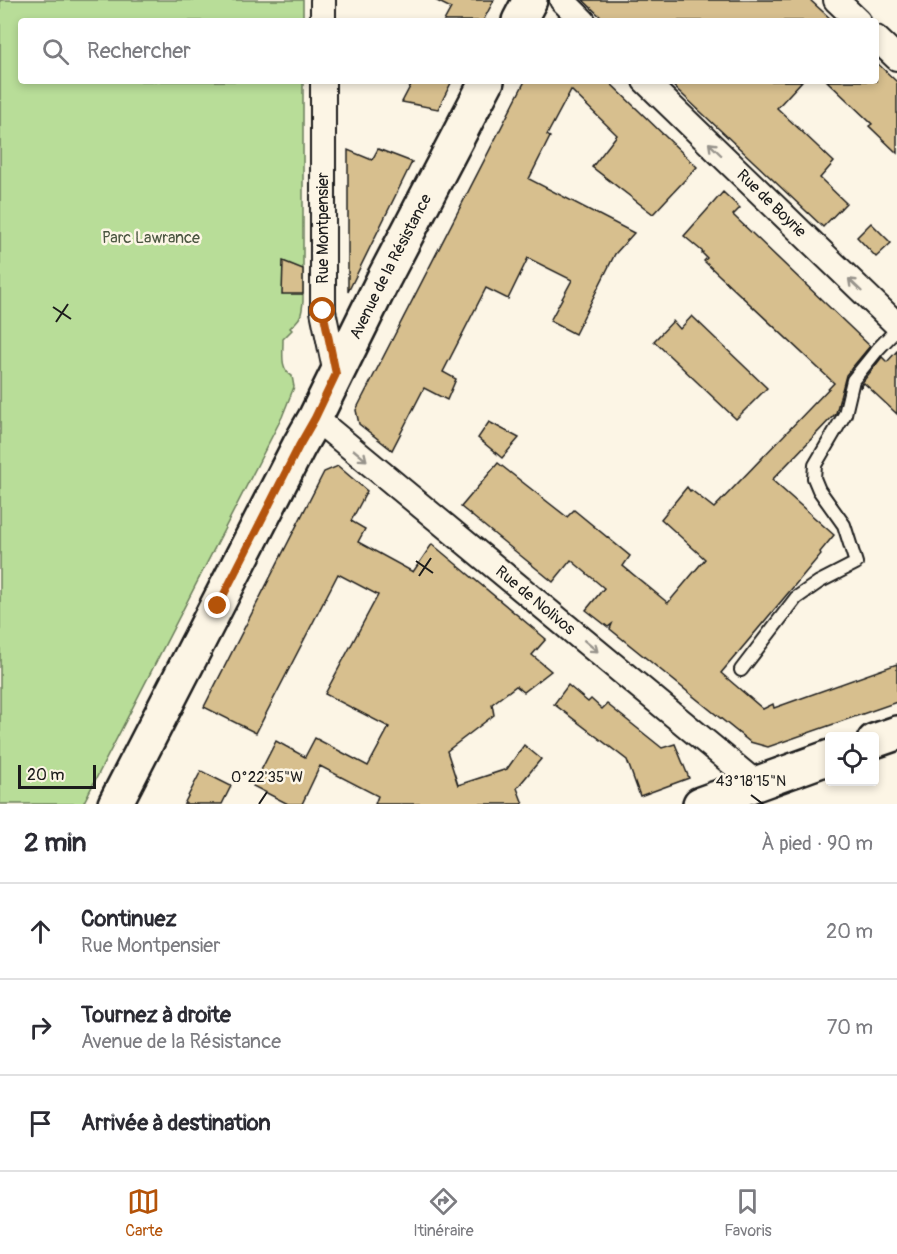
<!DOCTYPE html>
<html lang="fr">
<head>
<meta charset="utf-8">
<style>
	:root { --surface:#fff; --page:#f7f7f7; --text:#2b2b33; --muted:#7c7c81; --line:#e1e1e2; --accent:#b45309 }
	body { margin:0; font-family:Pangolin,sans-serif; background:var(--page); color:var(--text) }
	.controls { position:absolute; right:18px; bottom:18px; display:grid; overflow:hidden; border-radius:6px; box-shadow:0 3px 9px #0003 }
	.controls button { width:54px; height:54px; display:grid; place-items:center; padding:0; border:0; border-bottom:2px solid var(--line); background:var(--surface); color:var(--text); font:30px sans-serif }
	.scale { position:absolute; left:18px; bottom:15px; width:78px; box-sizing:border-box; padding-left:6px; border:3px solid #1c1c1c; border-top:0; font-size:16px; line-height:21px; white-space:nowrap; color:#1c1c1c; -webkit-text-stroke:4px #fcf5e5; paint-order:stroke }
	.stop { position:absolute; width:18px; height:18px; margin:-14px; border:4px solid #b45309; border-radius:50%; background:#fff }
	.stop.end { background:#b45309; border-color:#fff; box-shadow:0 2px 6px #0008 }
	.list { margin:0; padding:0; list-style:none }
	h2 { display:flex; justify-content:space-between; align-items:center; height:78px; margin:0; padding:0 24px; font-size:26px }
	h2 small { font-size:20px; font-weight:400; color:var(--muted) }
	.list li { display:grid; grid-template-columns:39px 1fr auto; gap:18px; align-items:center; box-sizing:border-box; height:96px; padding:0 24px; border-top:2px solid var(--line) }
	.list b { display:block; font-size:22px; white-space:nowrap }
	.list p { margin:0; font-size:20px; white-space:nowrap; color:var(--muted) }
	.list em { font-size:20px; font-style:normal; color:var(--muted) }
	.icon { flex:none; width:33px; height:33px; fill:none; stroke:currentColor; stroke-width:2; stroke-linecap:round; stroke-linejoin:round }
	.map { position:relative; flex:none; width:897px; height:804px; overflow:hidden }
	.search { position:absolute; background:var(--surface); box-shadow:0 3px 9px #0003; left:18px; right:18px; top:18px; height:66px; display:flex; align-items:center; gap:15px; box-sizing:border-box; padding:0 21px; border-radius:6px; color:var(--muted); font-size:22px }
	.sheet { height:366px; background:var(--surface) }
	nav { display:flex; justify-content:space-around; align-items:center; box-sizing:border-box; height:84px; border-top:2px solid var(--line); background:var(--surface); font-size:16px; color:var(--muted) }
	nav a { display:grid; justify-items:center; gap:3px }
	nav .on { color:var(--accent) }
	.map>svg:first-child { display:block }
</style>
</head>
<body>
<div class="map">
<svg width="897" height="804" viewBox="0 0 897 804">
	<rect width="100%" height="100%" fill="#fcf5e5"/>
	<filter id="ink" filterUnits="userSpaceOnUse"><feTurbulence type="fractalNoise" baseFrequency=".0167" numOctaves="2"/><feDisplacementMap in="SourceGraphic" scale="12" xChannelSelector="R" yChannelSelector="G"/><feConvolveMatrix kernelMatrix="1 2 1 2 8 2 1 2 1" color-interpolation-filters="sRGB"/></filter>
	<g filter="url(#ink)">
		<path fill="#b8dd98" stroke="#6a7c5a" stroke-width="1.5" d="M0 0H303V21H21V81H303V302C302 309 302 317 296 322 294 324 292 326 290 328L292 330 283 339V341C283 355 280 369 292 376L294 387 282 417 83 804H0Z"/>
		<g fill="#d7bf8e" stroke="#1c1c1c" stroke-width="1.5">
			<polygon points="435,0 494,0 483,21 444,21 451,8"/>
			<polygon points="583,0 810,0 833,21 605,21"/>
			<polygon points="876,62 897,82 897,153 869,126 872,124 827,81 876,81"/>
			<polygon points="413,81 452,81 438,109 402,102"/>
			<polygon points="525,81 608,81 697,167 653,214 592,167 617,135 571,90 547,135 550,137 529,179 634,233 615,254 575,334 550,321 572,280 528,258 508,299 486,288 443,372 456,379 447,400 424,388 392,450 359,424 356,410"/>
			<polygon points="668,81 802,81 777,108 834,162 820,178 846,203 823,227"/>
			<polygon points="378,149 412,162 348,292 348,150 372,160"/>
			<polygon points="723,192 740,208 733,215 870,346 846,375 836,413 772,480 834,535 820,552 821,554 721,673 763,709 773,704 774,708 897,664 897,702 768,747 750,742 610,629 612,624 608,627 586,610 604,588 571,560 553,582 461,507 498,463 567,517 574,510 630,556 623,566 668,603 705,559 661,519 687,487 690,491 691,490 714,508 834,383 704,261 707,258 702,253 703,252 684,236"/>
			<polygon points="871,223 891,243 876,257 857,237"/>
			<polygon points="283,261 303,269 303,294 282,294"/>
			<polygon points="692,316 767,388 736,419 654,341 673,321 680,329"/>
			<polygon points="897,351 897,414 864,383 860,388 861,384 882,357 887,362"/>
			<polygon points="489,422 519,438 502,458 478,438"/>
			<polygon points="338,466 367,491 351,521 365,529 358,542 413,572 432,544 546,639 532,655 551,671 524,692 516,686 492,704 494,715 447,751 458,785 507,769 524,745 541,759 517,788 523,804 375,804 378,796 320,766 302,804 288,804 253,786 276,741 305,757 315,738 368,766 389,727 325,694 378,595 338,574 256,733 204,707 324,472"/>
			<polygon points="568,685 588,702 591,699 602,709 607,704 662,748 675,744 689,778 640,796 627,760 554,704"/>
			<polygon points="201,771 231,786 222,804 184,804"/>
		</g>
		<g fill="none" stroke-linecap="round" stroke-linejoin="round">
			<defs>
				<polyline id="lane" points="741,670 796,598 819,582 856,563 844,525 819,490 814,478 815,465 845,414 853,380 878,349 897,329"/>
				<g id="street">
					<polyline points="323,0 323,21"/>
					<polyline points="562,0 583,21"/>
					<polyline points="836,0 858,21"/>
					<polyline points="876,38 897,58"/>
					<polyline points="323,81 323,311 336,374"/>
					<path id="s1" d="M645 81 897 325"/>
					<path id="s2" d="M315 418 757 784"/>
				</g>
				<g id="secondary">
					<polyline points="519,21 530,0"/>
					<polyline points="874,741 897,733"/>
					<path id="s3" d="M115 804 299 446 315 418 384 278 487 81"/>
					<polyline points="700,804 830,757"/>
				</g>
			</defs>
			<use href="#lane" stroke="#1c1c1c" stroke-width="16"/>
			<use href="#street" stroke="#1c1c1c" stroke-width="28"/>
			<use href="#secondary" stroke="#1c1c1c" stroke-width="38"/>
			<use href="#lane" stroke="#fcf5e5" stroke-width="12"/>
			<use href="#street" stroke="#fcf5e5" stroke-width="24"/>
			<use href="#secondary" stroke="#fcf5e5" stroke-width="33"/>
		</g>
		<defs><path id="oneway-shaft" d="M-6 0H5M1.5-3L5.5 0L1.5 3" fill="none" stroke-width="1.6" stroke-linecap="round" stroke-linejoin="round" transform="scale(1.5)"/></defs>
		<g stroke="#97938b">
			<use href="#oneway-shaft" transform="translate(715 149) rotate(-136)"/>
			<use href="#oneway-shaft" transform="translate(855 285) rotate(-136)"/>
			<use href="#oneway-shaft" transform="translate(360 455) rotate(40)"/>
			<use href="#oneway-shaft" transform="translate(591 646) rotate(40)"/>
		</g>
	</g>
	<g fill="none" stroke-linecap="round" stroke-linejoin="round" filter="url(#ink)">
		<polyline stroke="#b45309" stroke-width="8" points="218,606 299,446 315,418 336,374 323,311"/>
	</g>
	<path fill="none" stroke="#1c1c1c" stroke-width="2" d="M53 307 71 319M56 322 68 304M416 561 433 573M419 576 431 558M751 795 763 804M259 804 267 792"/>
	<g text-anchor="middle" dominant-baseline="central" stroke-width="5" stroke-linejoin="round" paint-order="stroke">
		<g font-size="16" fill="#1c1c1c" stroke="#fcf5e5">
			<text stroke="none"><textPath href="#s1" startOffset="176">Rue de Boyrie</textPath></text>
			<text transform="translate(323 228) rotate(-90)">Rue Montpensier</text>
			<text stroke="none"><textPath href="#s3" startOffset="604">Avenue de la Résistance</textPath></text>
			<text stroke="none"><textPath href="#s2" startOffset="286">Rue de Nolivos</textPath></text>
		</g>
		<g font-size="16" fill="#4b5641" stroke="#fcf5e5">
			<text x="151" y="238">Parc Lawrance</text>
		</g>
	</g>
	<g font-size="15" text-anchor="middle" fill="#1c1c1c" stroke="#fcf5e5" stroke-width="5" stroke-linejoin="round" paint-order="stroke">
		<text x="267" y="782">0°22'35"W</text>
		<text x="751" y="786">43°18'15"N</text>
	</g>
</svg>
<div class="controls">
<button><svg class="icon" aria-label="locate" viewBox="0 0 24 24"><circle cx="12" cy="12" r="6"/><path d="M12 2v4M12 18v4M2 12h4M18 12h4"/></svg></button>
</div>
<div class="scale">20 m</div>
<div class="stop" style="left:323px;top:311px"></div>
<div class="stop end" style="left:218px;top:606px"></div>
<div class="search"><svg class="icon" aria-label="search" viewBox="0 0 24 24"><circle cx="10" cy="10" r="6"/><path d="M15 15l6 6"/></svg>Rechercher</div>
</div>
<section class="sheet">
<h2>2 min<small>À pied · 90 m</small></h2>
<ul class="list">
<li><svg class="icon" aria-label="ahead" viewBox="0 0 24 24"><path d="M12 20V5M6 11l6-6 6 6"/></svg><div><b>Continuez</b><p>Rue Montpensier</p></div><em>20 m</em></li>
<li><svg class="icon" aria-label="right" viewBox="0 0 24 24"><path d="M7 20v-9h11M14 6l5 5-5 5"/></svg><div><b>Tournez à droite</b><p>Avenue de la Résistance</p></div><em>70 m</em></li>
<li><svg class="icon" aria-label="arrive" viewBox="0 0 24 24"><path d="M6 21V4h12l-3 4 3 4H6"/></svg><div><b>Arrivée à destination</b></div></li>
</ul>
</section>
<nav>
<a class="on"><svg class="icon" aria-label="map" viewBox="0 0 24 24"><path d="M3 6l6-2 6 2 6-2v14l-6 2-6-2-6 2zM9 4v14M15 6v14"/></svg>Carte</a>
<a><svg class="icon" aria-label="directions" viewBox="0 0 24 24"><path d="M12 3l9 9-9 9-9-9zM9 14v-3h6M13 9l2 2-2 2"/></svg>Itinéraire</a>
<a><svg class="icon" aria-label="saved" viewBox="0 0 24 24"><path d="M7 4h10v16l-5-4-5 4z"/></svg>Favoris</a>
</nav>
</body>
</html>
